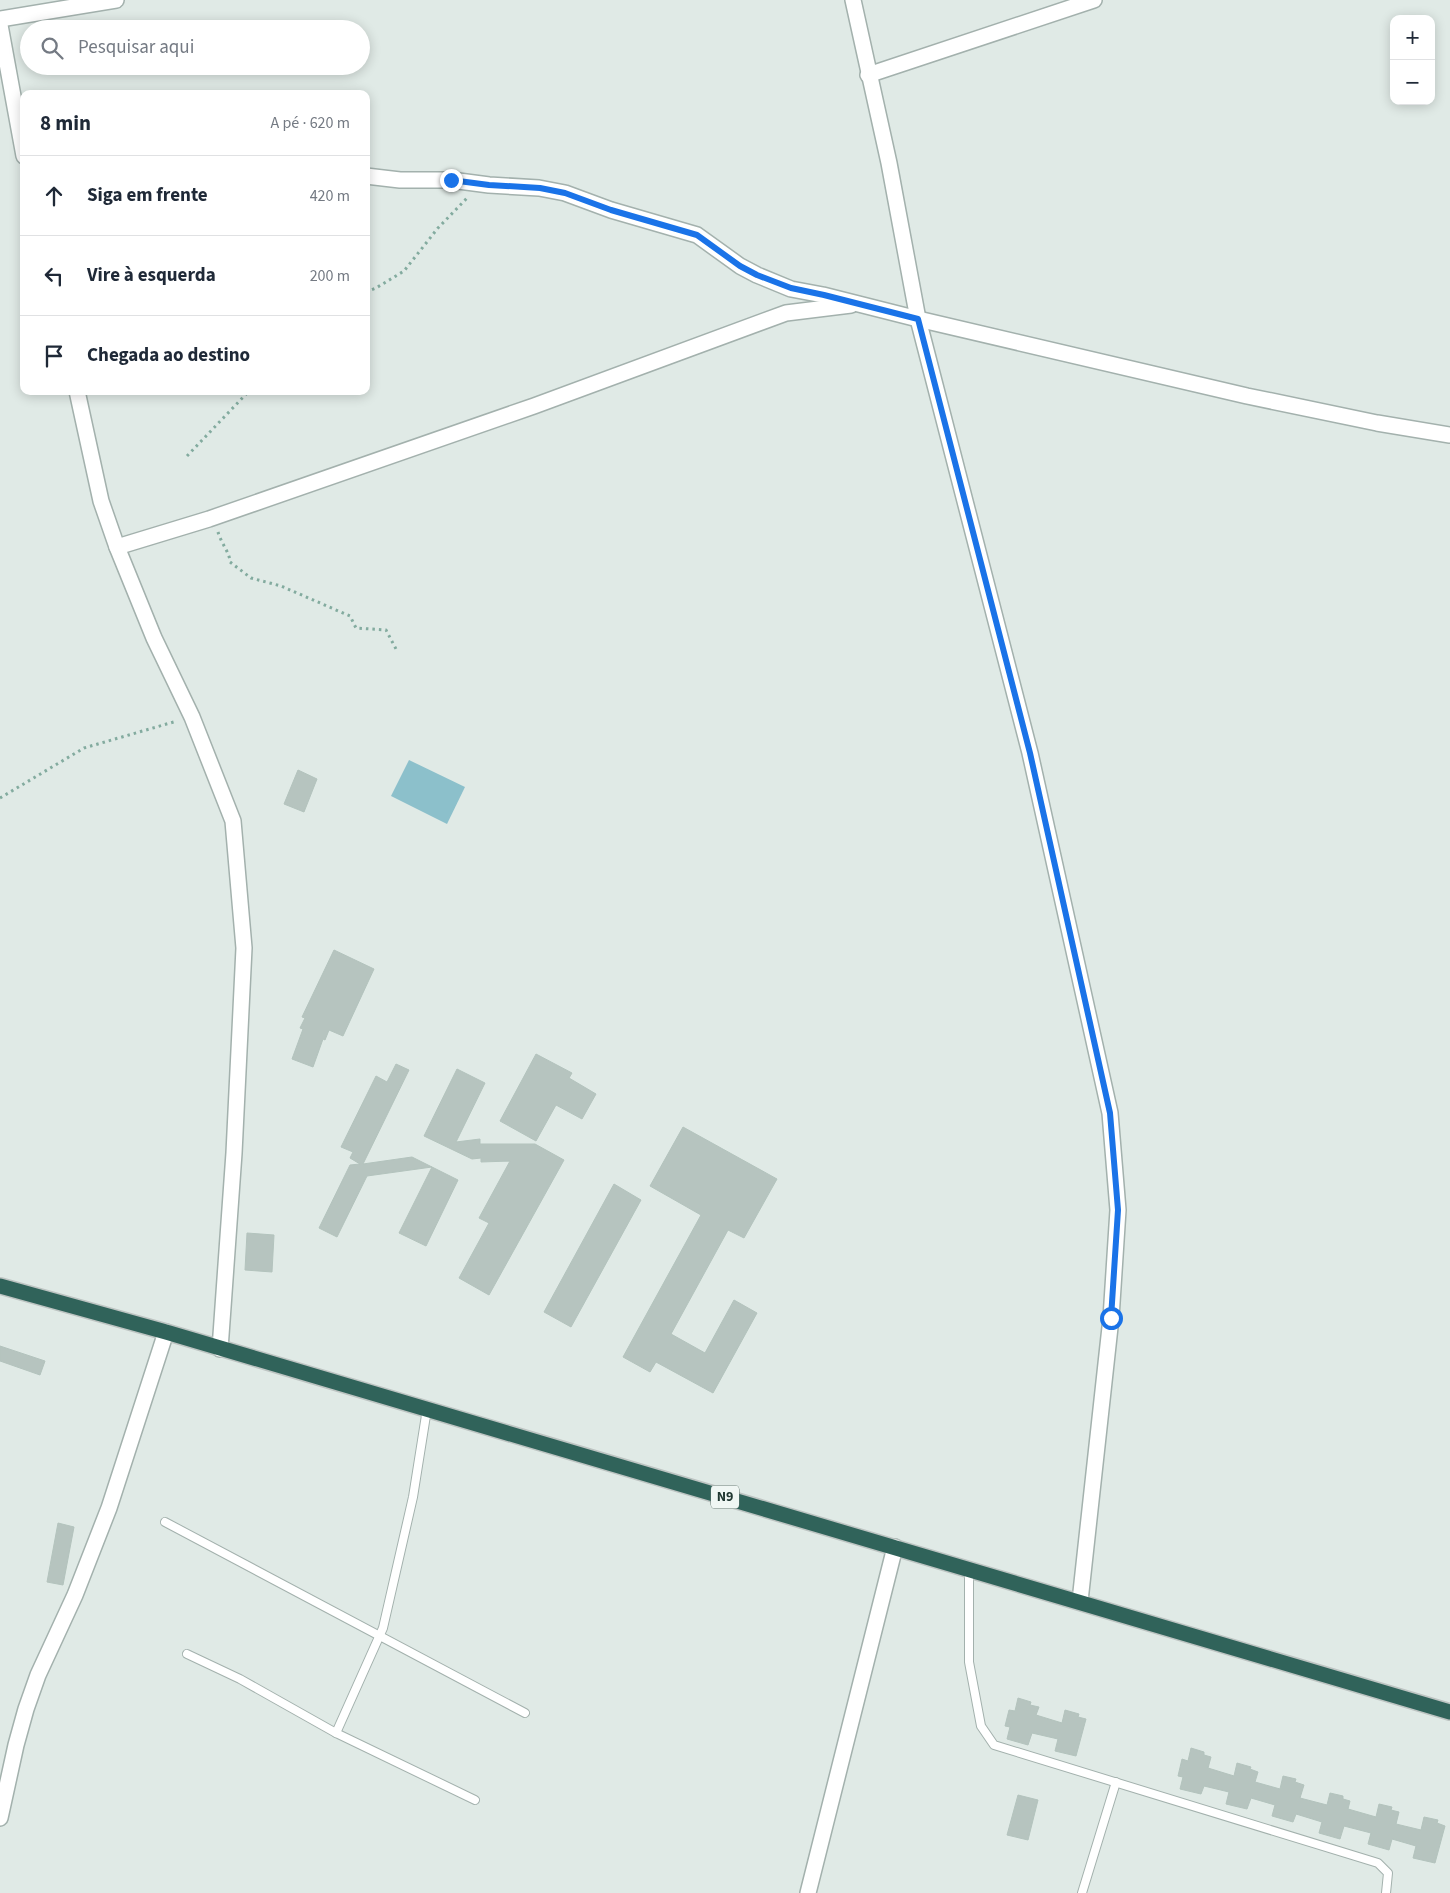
<!DOCTYPE html>
<html lang="pt">
<head>
<meta charset="utf-8">
<style>
	:root { --surface:#fff; --page:#f6f6f7; --text:#1f2937; --muted:#747a83; --line:#e0e1e3 }
	body { margin:0; font-family:"Source Sans 3",sans-serif; background:var(--page); color:var(--text) }
	.controls { position:absolute; right:15px; top:15px; display:grid; overflow:hidden; border-radius:10px; box-shadow:0 2px 12px #0003 }
	.controls button { width:45px; height:45px; display:grid; place-items:center; padding:0; border:0; border-bottom:1px solid var(--line); background:var(--surface); color:var(--text); font:25px sans-serif }
	.stop { position:absolute; width:15px; height:15px; margin:-11px; border:4px solid #1a73e8; border-radius:50%; background:#fff }
	.stop.end { background:#1a73e8; border-color:#fff; box-shadow:0 1px 5px #0008 }
	.list { margin:0; padding:0; list-style:none }
	h2 { display:flex; justify-content:space-between; align-items:center; height:65px; margin:0; padding:0 20px; font-size:21px }
	h2 small { font-size:16px; font-weight:400; color:var(--muted) }
	.list li { display:grid; grid-template-columns:32px 1fr auto; gap:15px; align-items:center; box-sizing:border-box; height:80px; padding:0 20px; border-top:1px solid var(--line) }
	.list b { display:block; font-size:19px; white-space:nowrap }
	.list em { font-size:16px; font-style:normal; color:var(--muted) }
	.icon { flex:none; width:28px; height:28px; fill:none; stroke:currentColor; stroke-width:2; stroke-linecap:round; stroke-linejoin:round }
	.map { position:relative; flex:none; width:1450px; height:1893px; overflow:hidden }
	.search { position:absolute; background:var(--surface); box-shadow:0 2px 12px #0003; left:20px; top:20px; width:350px; height:55px; display:flex; align-items:center; gap:12px; box-sizing:border-box; padding:0 18px; border-radius:28px; color:var(--muted); font-size:19px }
	.panel { position:absolute; background:var(--surface); box-shadow:0 2px 12px #0003; left:20px; top:90px; width:350px; height:305px; border-radius:10px }
	.map>svg:first-child { display:block }
</style>
</head>
<body>
<div class="map">
<svg width="1450" height="1893" viewBox="0 0 1450 1893">
	<rect width="100%" height="100%" fill="#e0eae6"/>
	<polygon fill="#8cc0cb" points="409,760 465,787 447,824 391,796"/>
	<g fill="#b6c4bf" stroke="#b3c3bd">
		<polygon points="298,770 317,779 304,812 284,804"/>
		<polygon points="334,950 374,969 343,1036 329,1030 325,1040 323,1039 313,1067 292,1059 303,1029 300,1028 305,1018 302,1017"/>
		<polygon points="536,1054 572,1073 569,1078 596,1094 582,1119 556,1105 536,1141 500,1121"/>
		<polygon points="396,1064 409,1070 363,1164 412,1157 458,1180 426,1246 399,1233 432,1167 367,1176 337,1237 319,1228 350,1165 360,1164 350,1158 353,1152 341,1147 376,1076 387,1082"/>
		<polygon points="457,1069 485,1083 456,1142 480,1139 480,1144 535,1144 564,1160 489,1295 459,1278 489,1223 479,1218 510,1161 481,1162 481,1158 472,1159 424,1136"/>
		<polygon points="683,1127 777,1179 744,1238 728,1230 671,1334 705,1353 734,1300 757,1313 713,1393 656,1362 650,1372 623,1357 701,1215 650,1186"/>
		<polygon points="614,1184 641,1200 571,1327 544,1312"/>
		<polygon points="247,1233 274,1235 272,1272 245,1270"/>
		<polygon points="0,1346 45,1361 40,1375 0,1361"/>
		<polygon points="58,1523 74,1527 63,1585 47,1582"/>
		<polygon points="1018,1698 1031,1702 1030,1705 1039,1707 1036,1715 1062,1723 1065,1710 1079,1714 1078,1717 1086,1719 1076,1756 1055,1751 1058,1739 1032,1733 1028,1745 1007,1739 1010,1727 1005,1726 1009,1710 1015,1711"/>
		<polygon points="1191,1748 1204,1752 1204,1755 1211,1757 1208,1768 1234,1776 1237,1763 1251,1767 1250,1769 1258,1772 1255,1782 1280,1789 1283,1776 1296,1779 1295,1782 1304,1785 1300,1798 1327,1805 1330,1793 1343,1796 1343,1799 1350,1801 1348,1809 1376,1817 1379,1804 1392,1807 1391,1810 1399,1812 1396,1824 1421,1830 1424,1817 1438,1820 1437,1823 1445,1826 1435,1863 1413,1858 1416,1846 1392,1839 1389,1850 1368,1844 1371,1833 1344,1826 1340,1839 1319,1833 1322,1822 1296,1814 1293,1822 1272,1816 1275,1805 1251,1798 1247,1809 1226,1804 1229,1792 1204,1786 1201,1794 1180,1789 1183,1777 1178,1776 1182,1759 1188,1761"/>
		<polygon points="1018,1795 1038,1800 1028,1840 1007,1835"/>
	</g>
	<g fill="none" stroke-linecap="round" stroke-linejoin="round">
		<defs>
			<g id="lane">
				<polyline points="165,1522 525,1713"/>
				<polyline points="969,1569 969,1662 981,1726 994,1745 1378,1863 1388,1873 1386,1893"/>
				<polyline points="187,1654 240,1679 336,1733 475,1800"/>
				<polyline points="336,1733 383,1628 413,1497 427,1409"/>
				<polyline points="1082,1893 1116,1782"/>
			</g>
			<g id="street">
				<polyline points="853,0 889,163 918,319 1030,753 1110,1113 1118,1210 1111,1318 1080,1601"/>
				<polyline points="0,19 116,0"/>
				<polyline points="0,25 24,156"/>
				<polyline points="868,75 1094,0"/>
				<polyline points="366,176 400,180 451,180 489,185 539,188 565,193 611,210 697,235 740,266 757,275 791,289 823,295 918,319 1247,396 1377,423 1450,435"/>
				<polyline points="77,391 101,501 117,547 154,638 192,717 233,821 244,948 234,1153 220,1349"/>
				<polyline points="117,547 209,519 534,406 786,313 851,305"/>
				<polyline points="0,1818 16,1745 26,1709 38,1675 75,1595 109,1508 166,1332"/>
				<polyline points="808,1893 895,1547"/>
			</g>
			<polyline id="highway" points="0,1286 166,1332 1450,1712"/>
		</defs>
		<use href="#lane" stroke="#a3b1ad" stroke-width="10"/>
		<use href="#street" stroke="#a3b1ad" stroke-width="18"/>
		<use href="#highway" stroke="#bdc4c2" stroke-width="18"/>
		<g stroke="#83ab9f" stroke-width="3" stroke-dasharray="2.5 4" stroke-linecap="butt">
			<polyline points="366,292 376,288 404,271 438,228 469,196"/>
			<polyline points="187,456 249,391"/>
			<path d="M218 532C221 543 230 553 230 562L251 578 281 586 350 616 356 628 386 630 396 649"/>
			<polyline points="0,798 84,748 177,721"/>
		</g>
		<use href="#lane" stroke="#fff" stroke-width="8"/>
		<use href="#street" stroke="#fff" stroke-width="15"/>
		<use href="#highway" stroke="#30635a" stroke-width="15"/>
	</g>
	<g fill="none" stroke-linecap="round" stroke-linejoin="round">
		<polyline stroke="#1a73e8" stroke-width="6" points="451,180 489,185 540,188 565,193 611,210 697,235 740,266 757,275 791,288 824,295 918,319 1030,753 1110,1113 1118,1210 1111,1318"/>
	</g>
	<g text-anchor="middle" dominant-baseline="central" stroke-width="4" stroke-linejoin="round" paint-order="stroke">
		<rect fill="#f0f7f4" stroke="#60726d" stroke-width="1" x="711" y="1485.5" width="28" height="23" rx="4"/>
		<g font-size="14" font-weight="bold" fill="#223933">
			<text x="725" y="1497">N9</text>
		</g>
	</g>
</svg>
<div class="controls">
<button>+</button>
<button>−</button>
</div>
<div class="stop" style="left:1111px;top:1318px"></div>
<div class="stop end" style="left:451px;top:180px"></div>
<div class="search"><svg class="icon" aria-label="search" viewBox="0 0 24 24"><circle cx="10" cy="10" r="6"/><path d="M15 15l6 6"/></svg>Pesquisar aqui</div>
<section class="panel">
<h2>8 min<small>A pé · 620 m</small></h2>
<ul class="list">
<li><svg class="icon" aria-label="ahead" viewBox="0 0 24 24"><path d="M12 20V5M6 11l6-6 6 6"/></svg><div><b>Siga em frente</b></div><em>420 m</em></li>
<li><svg class="icon" aria-label="left" viewBox="0 0 24 24"><path d="M17 20v-9H6M10 6l-5 5 5 5"/></svg><div><b>Vire à esquerda</b></div><em>200 m</em></li>
<li><svg class="icon" aria-label="arrive" viewBox="0 0 24 24"><path d="M6 21V4h12l-3 4 3 4H6"/></svg><div><b>Chegada ao destino</b></div></li>
</ul>
</section>
</div>
</body>
</html>
